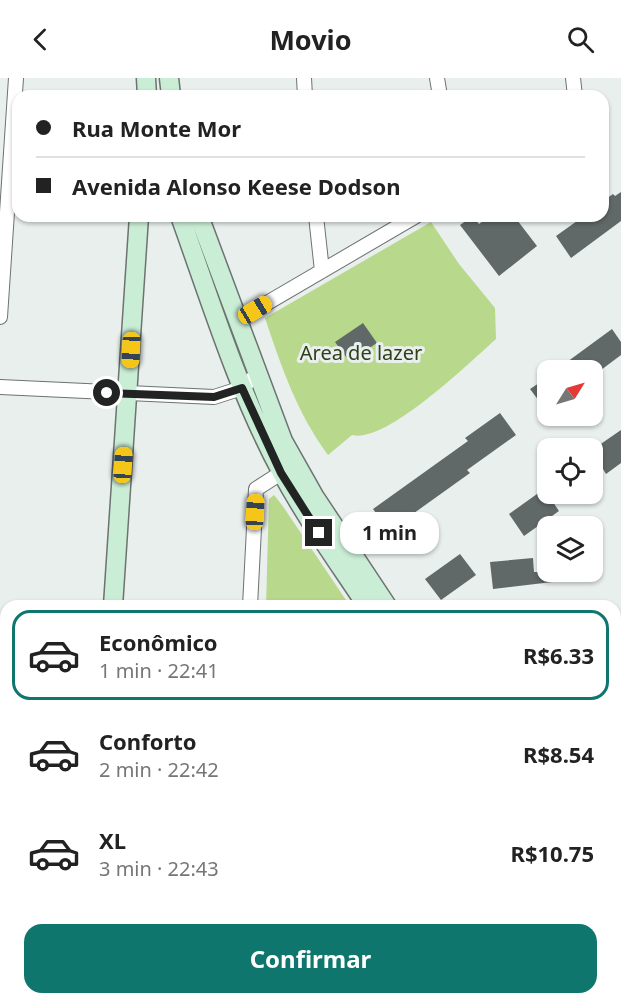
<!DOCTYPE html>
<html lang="pt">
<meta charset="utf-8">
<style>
:root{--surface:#fff;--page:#f6f6f6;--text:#222;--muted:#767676;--line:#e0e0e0;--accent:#0f766e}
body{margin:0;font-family:"Noto Sans",sans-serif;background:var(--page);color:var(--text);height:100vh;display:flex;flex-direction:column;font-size:22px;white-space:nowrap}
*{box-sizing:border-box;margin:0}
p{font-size:20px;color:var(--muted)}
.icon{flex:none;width:33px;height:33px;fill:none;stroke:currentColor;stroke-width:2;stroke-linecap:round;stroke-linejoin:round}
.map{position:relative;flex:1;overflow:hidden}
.panel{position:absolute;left:0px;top:522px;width:621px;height:405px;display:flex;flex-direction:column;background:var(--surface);border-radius:18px 18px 0 0;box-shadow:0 2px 4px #0004}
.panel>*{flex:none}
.banner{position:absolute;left:12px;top:12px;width:597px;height:132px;border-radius:18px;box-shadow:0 2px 4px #0004;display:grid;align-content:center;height:132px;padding:0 24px;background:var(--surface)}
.needle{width:39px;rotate:53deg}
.controls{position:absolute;left:537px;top:282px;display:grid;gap:12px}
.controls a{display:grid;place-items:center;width:66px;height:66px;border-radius:12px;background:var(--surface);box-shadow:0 2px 4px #0004;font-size:30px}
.end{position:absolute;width:27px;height:27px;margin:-14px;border:8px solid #212423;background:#fff;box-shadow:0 0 0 3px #fff}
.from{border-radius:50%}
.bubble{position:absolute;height:42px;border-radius:18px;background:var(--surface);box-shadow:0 2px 4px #0004;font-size:20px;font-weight:700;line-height:42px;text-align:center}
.car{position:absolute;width:18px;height:36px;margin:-18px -9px;border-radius:8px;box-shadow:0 0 4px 2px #0007;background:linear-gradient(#f5c518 24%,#345 0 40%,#f5c518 0 76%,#345 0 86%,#f5c518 0)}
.banner b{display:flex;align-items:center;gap:21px;height:57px;font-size:22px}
.banner b+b{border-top:2px solid var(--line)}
.banner i{width:15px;height:15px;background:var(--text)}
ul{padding:10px 0 0;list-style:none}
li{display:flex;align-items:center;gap:18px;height:90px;margin:0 12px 9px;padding:0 12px;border:3px solid transparent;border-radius:18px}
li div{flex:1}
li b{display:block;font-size:22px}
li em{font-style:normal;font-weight:700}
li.active{border-color:var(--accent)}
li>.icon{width:54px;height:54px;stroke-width:1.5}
.action{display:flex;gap:12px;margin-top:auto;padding:12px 24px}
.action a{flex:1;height:69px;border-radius:18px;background:var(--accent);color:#fff;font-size:24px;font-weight:700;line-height:69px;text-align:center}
header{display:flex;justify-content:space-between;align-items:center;height:78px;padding:0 24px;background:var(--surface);font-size:27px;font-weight:700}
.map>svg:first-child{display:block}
</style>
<header><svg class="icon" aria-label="back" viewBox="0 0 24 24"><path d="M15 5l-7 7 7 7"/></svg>Movio<svg class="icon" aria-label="search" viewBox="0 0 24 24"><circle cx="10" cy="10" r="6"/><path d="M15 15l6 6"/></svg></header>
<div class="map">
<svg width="621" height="927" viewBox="0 0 621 927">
<rect width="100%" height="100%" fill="#e8efed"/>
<path fill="#d6e6e1" d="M422,921H584L587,927H424Z"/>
<path fill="#b8d98b" d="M431,144L459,186L495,230L496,261C469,285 386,366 352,357L328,377C297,335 281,288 265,240Z
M274,417L282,427L350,528H266L269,421Z"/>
<path fill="#616868" d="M621,114V143L571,180L556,158L584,138H603V123L613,116L615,118Z
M473,138L479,146L490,138H514L537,168L499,198L460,147Z
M363,245L377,265L349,283L335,264Z
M612,251L621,264V277L593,298L592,292H556Z
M548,299V335L530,311Z
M500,335L516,357L467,392L470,395L389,453L373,431L468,363L465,360Z
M621,352V385L606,396L592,372Z
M544,411L559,433L524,458L509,436Z
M460,476L476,497L441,522L425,501Z
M533,480L534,494H586V500L493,511L490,484Z"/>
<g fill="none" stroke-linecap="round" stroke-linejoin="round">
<g stroke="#6c7371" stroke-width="16">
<path id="street" d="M304,0L305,18
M437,0L440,18
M573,0L575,18
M316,138L322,193
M0,239L16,0
M238,242L416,138
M0,309L214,319L242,310L257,296
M250,528L256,411L281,395
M615,554H621
M0,711H6
M615,803L621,802
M0,845H6
M403,921L405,927"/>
</g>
<g stroke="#6c7371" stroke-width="21">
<path id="secondary" d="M146,0L147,18
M169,0L171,18
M180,138C211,224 238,313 281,393C306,440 338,484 367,528
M199,138L283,363L314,418L387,528
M113,528L139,138
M615,917L620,927
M598,921L601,927
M87,927V921"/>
</g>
<use href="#street" stroke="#fff" stroke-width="14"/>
<use href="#secondary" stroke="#caedd6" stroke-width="18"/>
</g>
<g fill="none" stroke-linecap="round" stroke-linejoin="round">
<path stroke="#212423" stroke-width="8" d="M107,315L214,319L242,310L281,395L319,455"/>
</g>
<g text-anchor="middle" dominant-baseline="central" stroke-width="6" stroke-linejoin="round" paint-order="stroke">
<g font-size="20" fill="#303f19" stroke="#e8efed">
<text x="361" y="274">Area de lazer</text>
</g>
</g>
</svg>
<div class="controls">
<a><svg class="needle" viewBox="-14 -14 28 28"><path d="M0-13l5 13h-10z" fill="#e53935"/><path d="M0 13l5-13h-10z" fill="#767676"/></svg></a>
<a><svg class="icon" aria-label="locate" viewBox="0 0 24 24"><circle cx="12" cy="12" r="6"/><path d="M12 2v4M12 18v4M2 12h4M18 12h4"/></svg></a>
<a><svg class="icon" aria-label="layers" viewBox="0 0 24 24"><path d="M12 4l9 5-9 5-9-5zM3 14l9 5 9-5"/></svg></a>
</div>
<i class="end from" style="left:107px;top:315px"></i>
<i class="end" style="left:319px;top:455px"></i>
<div class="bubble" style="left:340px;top:434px;width:99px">1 min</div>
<i class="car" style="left:255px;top:232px;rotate:59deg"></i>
<i class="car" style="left:131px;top:272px;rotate:183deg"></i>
<i class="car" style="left:123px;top:387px;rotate:4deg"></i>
<i class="car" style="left:255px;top:434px;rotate:3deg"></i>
<div class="banner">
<b><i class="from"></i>Rua Monte Mor</b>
<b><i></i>Avenida Alonso Keese Dodson</b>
</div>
<section class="panel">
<ul>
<li class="active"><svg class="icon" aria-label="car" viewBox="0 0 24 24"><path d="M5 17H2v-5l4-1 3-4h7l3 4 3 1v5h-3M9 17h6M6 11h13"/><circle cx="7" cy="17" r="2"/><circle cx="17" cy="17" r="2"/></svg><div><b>Econômico</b><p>1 min · 22:41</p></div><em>R$6.33</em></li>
<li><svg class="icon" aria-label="car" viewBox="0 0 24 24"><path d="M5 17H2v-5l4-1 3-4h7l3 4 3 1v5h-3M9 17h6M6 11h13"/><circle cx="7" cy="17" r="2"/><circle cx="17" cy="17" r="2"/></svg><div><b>Conforto</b><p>2 min · 22:42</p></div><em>R$8.54</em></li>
<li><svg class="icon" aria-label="car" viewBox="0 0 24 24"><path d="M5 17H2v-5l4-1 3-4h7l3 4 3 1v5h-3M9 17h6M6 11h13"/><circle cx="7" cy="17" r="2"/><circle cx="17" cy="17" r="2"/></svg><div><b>XL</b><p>3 min · 22:43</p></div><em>R$10.75</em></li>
</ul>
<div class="action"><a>Confirmar</a></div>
</section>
</div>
